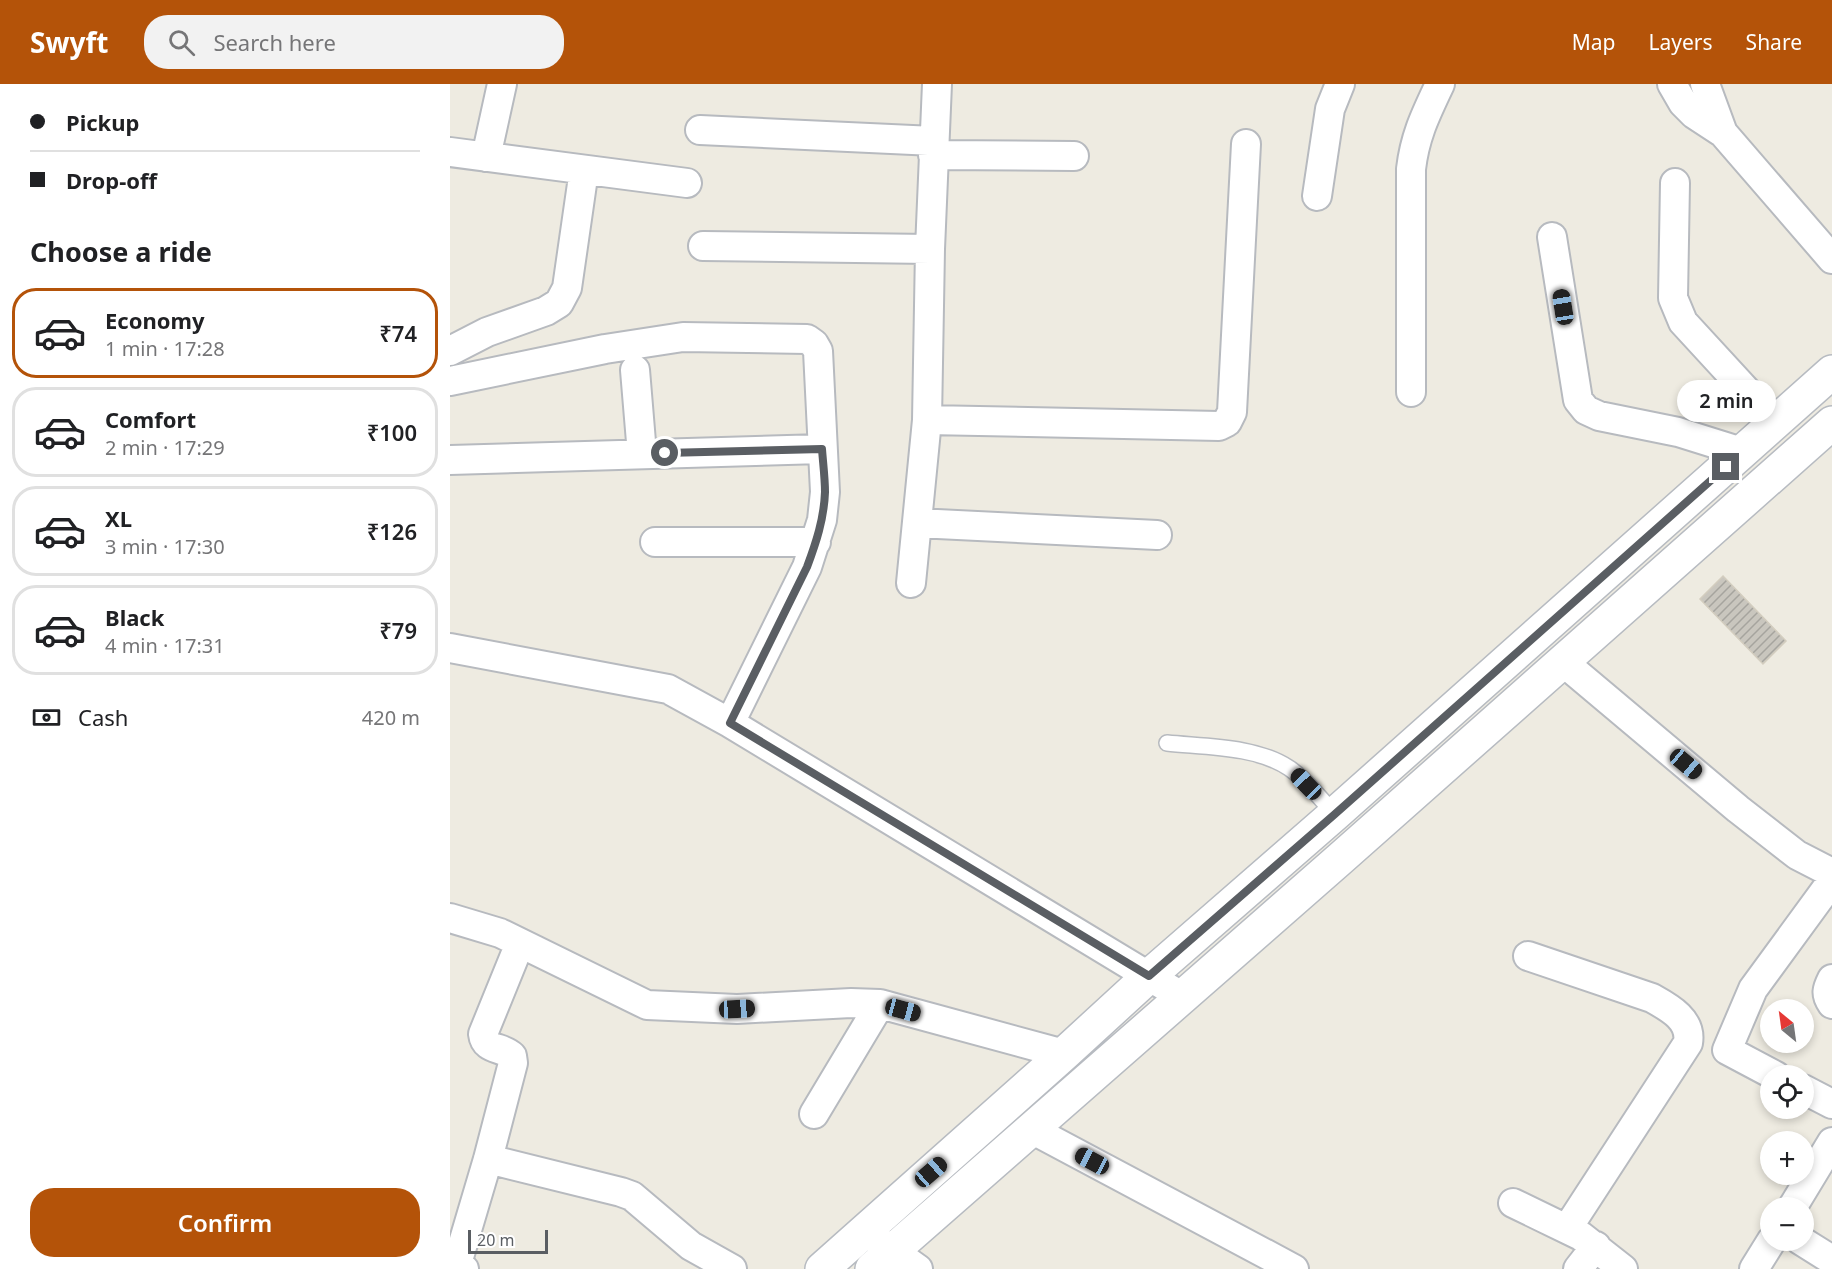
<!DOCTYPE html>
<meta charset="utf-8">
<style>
:root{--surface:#fff;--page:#f2f2f2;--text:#202124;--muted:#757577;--line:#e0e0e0;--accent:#b45309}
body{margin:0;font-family:"Noto Sans",sans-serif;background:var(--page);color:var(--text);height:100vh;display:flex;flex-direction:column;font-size:22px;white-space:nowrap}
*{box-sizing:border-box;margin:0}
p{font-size:20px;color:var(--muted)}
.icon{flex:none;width:33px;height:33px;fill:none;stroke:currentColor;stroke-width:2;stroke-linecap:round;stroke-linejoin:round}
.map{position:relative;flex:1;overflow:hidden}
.side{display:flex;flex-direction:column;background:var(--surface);width:450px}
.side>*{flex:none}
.guide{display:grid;align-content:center;height:132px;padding:0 30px;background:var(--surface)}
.needle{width:39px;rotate:331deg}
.controls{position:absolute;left:1310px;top:915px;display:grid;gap:12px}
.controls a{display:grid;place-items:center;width:54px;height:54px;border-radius:50%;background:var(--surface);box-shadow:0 3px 9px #0003;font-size:30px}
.scale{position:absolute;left:18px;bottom:15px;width:80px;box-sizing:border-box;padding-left:6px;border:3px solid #5a5e63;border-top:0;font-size:16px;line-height:21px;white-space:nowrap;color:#5a5e63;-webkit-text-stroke:4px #fff;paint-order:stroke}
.end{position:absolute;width:27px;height:27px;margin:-14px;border:8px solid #5a5e63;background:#fff;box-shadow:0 0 0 3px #fff}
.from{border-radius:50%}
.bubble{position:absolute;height:42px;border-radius:21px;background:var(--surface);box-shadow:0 3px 9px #0003;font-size:20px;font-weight:600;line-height:42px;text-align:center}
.car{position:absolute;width:18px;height:36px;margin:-18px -9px;border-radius:8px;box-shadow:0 0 4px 2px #0007;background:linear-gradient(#222 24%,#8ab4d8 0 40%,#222 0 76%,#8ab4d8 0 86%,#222 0)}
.guide b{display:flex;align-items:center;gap:21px;height:57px;font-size:22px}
.guide b+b{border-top:2px solid var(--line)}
.guide i{width:15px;height:15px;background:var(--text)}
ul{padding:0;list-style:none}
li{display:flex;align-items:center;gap:18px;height:90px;margin:0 12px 9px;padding:0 18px;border:3px solid var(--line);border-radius:24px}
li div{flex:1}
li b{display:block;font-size:22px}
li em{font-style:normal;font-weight:600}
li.active{border-color:var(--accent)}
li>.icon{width:54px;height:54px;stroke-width:1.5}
h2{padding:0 30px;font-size:27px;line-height:72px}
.pay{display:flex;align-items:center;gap:15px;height:66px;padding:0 30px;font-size:22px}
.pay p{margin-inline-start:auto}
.button{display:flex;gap:12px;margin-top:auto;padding:12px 30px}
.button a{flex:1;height:69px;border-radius:24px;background:var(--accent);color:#fff;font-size:24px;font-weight:600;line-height:69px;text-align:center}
header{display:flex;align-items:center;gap:36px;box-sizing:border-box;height:84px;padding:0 30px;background:var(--accent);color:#fff}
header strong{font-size:28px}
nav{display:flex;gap:33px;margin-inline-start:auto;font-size:21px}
.search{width:420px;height:54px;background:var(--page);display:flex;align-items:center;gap:15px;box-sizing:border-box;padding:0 21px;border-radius:24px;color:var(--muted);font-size:22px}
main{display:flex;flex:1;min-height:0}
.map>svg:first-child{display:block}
</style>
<header>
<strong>Swyft</strong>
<div class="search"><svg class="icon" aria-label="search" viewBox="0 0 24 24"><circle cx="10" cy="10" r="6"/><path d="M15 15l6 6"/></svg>Search here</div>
<nav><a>Map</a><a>Layers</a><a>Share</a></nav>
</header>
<main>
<section class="side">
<div class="guide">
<b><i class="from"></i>Pickup</b>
<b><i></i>Drop-off</b>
</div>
<h2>Choose a ride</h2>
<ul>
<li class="active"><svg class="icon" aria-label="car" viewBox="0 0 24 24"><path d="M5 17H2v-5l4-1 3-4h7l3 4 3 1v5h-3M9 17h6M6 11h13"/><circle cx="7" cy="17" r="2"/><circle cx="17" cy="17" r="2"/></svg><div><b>Economy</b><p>1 min · 17:28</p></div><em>₹74</em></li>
<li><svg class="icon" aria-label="car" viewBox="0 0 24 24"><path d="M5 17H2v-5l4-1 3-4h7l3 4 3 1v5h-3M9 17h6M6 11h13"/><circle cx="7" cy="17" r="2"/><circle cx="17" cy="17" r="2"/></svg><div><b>Comfort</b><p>2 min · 17:29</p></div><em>₹100</em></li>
<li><svg class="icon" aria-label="car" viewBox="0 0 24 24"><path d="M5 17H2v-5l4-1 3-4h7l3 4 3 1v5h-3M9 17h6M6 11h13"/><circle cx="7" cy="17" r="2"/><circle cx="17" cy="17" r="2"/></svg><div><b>XL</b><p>3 min · 17:30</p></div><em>₹126</em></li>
<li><svg class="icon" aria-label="car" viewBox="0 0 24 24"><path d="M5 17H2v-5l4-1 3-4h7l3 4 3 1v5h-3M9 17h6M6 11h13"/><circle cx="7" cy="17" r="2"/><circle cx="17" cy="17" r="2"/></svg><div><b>Black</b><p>4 min · 17:31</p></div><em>₹79</em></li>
</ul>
<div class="pay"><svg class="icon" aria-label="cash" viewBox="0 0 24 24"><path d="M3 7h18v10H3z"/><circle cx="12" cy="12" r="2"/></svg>Cash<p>420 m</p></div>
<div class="button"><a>Confirm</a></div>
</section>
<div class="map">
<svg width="1382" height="1185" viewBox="0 0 1382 1185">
<defs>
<pattern id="building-hatch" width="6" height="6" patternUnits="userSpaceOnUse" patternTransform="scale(1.5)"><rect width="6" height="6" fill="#c9c6be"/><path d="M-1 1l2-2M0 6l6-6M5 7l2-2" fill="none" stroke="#a6a49e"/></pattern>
</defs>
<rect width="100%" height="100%" fill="#eeebe1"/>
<path fill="url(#building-hatch)" stroke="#d3cdbf" stroke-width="1.5" d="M1273,492L1336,557L1313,580L1250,515Z"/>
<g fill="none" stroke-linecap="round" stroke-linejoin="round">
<g stroke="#b7babf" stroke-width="18">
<path id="lane" d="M717,659C756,663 806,662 839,684C856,695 870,715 885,730"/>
</g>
<g stroke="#b7babf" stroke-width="32">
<path id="street" d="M1222,0L1233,19L1244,30L1273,49L1382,175
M1255,0L1273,49
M250,46L484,57
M0,68L237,99
M483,71L624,72
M36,73L52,0
M1225,99L1223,214L1233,238L1325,338
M867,112L880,25L890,0
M1102,153L1128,316L1136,326L1149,332L1228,348L1292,368
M253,162L480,165
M0,267L37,248L96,227L109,219L117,204L134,86
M185,286L192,370
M0,297L155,265L233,253L357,255L364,260L368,267L375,408L372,436L357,483L280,639
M961,308V85C965,51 976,30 990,0
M477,336L769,342L777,338L782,328L796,60
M0,376L372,365
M467,439L707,451
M205,458H366
M461,499L477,336L480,165L487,0
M0,564L218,605L280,639L733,913
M1112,577L1288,725L1347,771L1382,789
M0,834L50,849L197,921L287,925L401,919L430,920L614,970
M1078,872L1202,914C1220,924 1242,936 1238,959L1117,1145
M1382,895C1377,905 1375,910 1382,920
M1326,992L1277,966L1303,905L1382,797
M1353,1005L1382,1020
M364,1030L430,920
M581,1045L844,1185
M38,1075L171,1108L182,1112L241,1162L282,1185
M1063,1119L1131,1152L1173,1185
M1342,1124L1382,1058
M426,1155L468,1185
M1350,1156L1382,1176
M14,1185L10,1182L9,1173L38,1075L63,979L62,972C52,962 35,967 33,950L70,859
M1128,1185L1146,1162
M1304,1185L1322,1156"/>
</g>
<g stroke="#b7bbc1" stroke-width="36">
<path id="secondary" d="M372,1185L614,970L699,892L885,730L1382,288
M422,1185L891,774L1382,339"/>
</g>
<use href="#lane" stroke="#fff" stroke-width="15"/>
<use href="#street" stroke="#fff" stroke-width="28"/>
<use href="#secondary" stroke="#fff" stroke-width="33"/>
</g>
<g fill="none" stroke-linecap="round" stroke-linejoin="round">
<path stroke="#5a5e63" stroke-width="8" d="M215,369L372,365C373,379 375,394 375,408C374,435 366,459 357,483L280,639L699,892L885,730L1276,383"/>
</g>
</svg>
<div class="controls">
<a><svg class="needle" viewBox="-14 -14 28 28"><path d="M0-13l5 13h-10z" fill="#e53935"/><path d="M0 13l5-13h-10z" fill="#757577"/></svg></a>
<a><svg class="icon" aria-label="locate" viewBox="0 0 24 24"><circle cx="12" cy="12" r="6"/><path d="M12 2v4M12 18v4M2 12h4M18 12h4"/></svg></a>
<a>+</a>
<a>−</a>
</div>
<div class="scale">20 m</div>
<i class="end from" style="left:215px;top:369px"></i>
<i class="end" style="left:1276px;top:383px"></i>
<div class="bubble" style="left:1227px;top:296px;width:99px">2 min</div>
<i class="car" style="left:1113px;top:223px;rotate:351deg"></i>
<i class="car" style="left:1236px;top:680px;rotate:130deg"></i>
<i class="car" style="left:856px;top:700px;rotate:316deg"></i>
<i class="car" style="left:287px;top:925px;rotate:87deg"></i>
<i class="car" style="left:453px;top:926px;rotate:105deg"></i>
<i class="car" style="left:642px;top:1077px;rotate:298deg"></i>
<i class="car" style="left:481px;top:1088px;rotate:49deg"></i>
</div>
</main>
